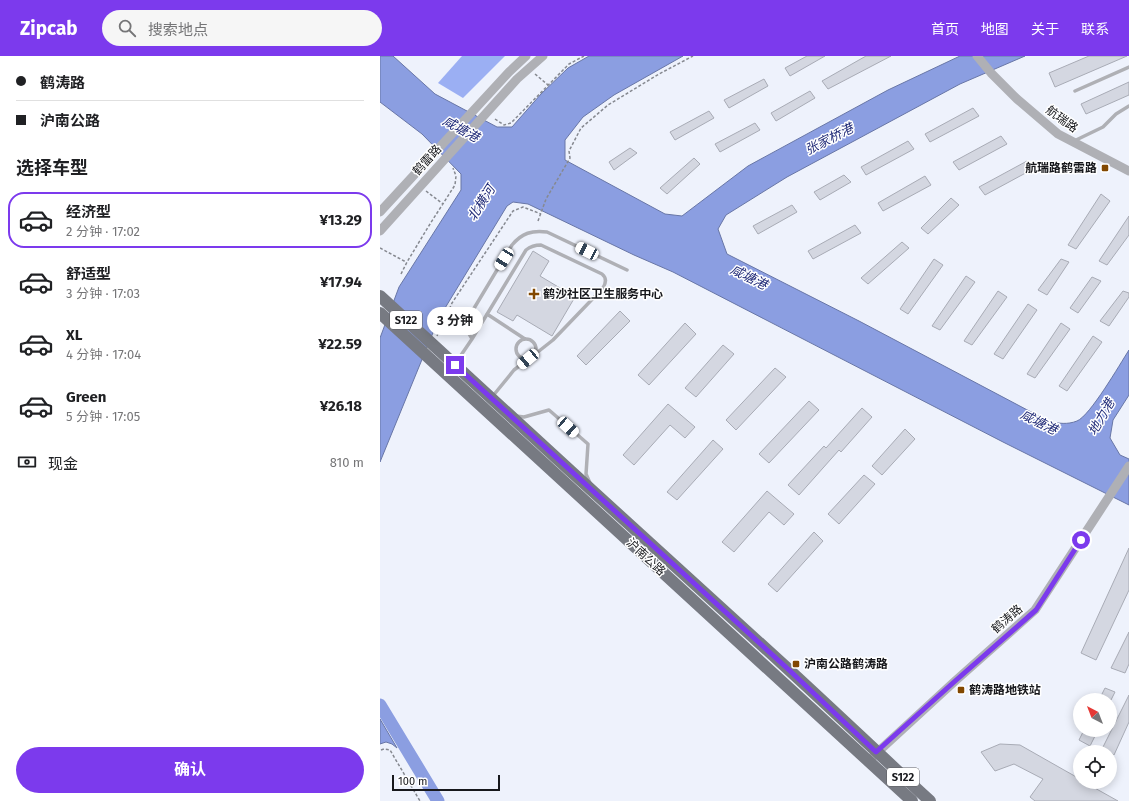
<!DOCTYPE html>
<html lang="zh">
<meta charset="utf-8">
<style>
:root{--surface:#fff;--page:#f6f6f6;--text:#202124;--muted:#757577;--line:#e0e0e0;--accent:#7c3aed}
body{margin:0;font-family:"Fira Sans","Noto Sans SC",sans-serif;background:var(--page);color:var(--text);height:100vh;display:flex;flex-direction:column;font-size:15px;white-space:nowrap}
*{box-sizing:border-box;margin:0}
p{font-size:13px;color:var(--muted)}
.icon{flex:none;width:22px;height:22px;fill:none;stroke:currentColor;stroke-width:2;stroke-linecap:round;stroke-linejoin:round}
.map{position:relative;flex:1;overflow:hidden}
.side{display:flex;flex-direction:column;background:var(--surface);width:380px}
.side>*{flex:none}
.hud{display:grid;align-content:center;height:88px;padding:0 16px;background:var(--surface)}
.needle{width:26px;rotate:318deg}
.tools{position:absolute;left:693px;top:637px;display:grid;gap:8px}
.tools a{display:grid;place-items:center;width:44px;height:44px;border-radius:50%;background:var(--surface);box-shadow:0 2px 10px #0003;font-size:20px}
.scale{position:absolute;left:12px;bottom:10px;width:108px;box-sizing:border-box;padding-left:4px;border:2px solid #17181c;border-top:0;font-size:11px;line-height:14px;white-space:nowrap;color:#17181c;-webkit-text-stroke:3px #fff;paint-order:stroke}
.end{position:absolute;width:18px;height:18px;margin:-9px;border:5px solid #7c3aed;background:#fff;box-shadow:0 0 0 2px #fff}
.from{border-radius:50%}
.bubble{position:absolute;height:28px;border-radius:14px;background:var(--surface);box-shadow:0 2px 10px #0003;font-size:13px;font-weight:700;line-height:28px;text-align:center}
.car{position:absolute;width:12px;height:24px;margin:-12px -6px;border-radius:5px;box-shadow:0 0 3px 1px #0007;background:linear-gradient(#fff 24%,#345 0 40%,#fff 0 76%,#345 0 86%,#fff 0)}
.hud b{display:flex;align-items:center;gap:14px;height:38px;font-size:15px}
.hud b+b{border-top:1px solid var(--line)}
.hud i{width:10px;height:10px;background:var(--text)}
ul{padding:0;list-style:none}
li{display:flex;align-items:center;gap:12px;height:56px;margin:0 8px 6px;padding:0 8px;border:2px solid transparent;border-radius:16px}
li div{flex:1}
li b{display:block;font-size:15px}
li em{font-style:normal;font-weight:700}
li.on{border-color:var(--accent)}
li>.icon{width:36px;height:36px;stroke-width:1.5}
h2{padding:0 16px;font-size:18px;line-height:48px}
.pay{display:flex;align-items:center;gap:10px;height:44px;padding:0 16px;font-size:15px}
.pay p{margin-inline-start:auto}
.cta{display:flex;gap:8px;margin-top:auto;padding:8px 16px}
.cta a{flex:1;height:46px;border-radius:24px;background:var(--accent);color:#fff;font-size:16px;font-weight:700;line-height:46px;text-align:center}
header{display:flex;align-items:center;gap:24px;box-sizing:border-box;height:56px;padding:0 20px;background:var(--accent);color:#fff}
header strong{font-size:19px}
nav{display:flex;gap:22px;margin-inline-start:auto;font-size:14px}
.search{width:280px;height:36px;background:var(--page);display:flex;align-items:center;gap:10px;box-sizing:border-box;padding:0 14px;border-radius:22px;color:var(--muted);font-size:15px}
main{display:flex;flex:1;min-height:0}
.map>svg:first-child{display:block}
</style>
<header>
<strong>Zipcab</strong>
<div class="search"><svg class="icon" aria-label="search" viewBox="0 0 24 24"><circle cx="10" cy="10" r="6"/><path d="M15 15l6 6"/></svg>搜索地点</div>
<nav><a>首页</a><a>地图</a><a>关于</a><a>联系</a></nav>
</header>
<main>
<section class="side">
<div class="hud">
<b><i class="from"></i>鹤涛路</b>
<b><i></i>沪南公路</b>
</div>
<h2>选择车型</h2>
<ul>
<li class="on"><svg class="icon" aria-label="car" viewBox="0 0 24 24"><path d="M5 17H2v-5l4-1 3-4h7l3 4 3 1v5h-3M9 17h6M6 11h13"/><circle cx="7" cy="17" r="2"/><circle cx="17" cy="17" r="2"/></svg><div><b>经济型</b><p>2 分钟 · 17:02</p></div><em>¥13.29</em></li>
<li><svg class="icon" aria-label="car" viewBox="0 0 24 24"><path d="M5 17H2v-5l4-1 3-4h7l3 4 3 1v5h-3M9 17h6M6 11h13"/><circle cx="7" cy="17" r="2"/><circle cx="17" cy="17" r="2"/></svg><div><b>舒适型</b><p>3 分钟 · 17:03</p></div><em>¥17.94</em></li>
<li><svg class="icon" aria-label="car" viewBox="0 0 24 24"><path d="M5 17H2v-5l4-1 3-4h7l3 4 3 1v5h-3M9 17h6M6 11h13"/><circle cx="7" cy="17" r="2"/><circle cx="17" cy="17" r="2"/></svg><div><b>XL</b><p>4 分钟 · 17:04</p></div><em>¥22.59</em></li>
<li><svg class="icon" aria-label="car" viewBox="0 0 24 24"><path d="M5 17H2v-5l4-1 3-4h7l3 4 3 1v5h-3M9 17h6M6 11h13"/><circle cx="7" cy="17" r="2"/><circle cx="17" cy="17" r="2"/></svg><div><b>Green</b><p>5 分钟 · 17:05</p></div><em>¥26.18</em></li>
</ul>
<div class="pay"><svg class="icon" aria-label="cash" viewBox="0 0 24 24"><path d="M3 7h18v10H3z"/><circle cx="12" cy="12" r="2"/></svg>现金<p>810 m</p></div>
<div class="cta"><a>确认</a></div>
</section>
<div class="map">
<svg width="749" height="745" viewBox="0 0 749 745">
<rect width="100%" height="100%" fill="#eef2fc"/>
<path fill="#9baff3" d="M82,0H125L83,42L58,27Z"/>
<path fill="#8b9ee1" stroke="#6876a6" d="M0,0H13L55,38L117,71H132L161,38L188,12L209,0H303L234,39L203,61L185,84V104L285,158L302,160L368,110L508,34L580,0H645L580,28L407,121L346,159L338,173L347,198L479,265L670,366C679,367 687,369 697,365C710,360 740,308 749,294V339L733,364L730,382L740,399L749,403V449L623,386L293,216L254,199L148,148L133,146L127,150L59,262L0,406V282L19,231L81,134V118L42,78L0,46Z
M0,663L17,692L12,688L6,686L0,688Z"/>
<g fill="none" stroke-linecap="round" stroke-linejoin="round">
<path stroke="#8b9ee1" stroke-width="13" d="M0,649L58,745"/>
</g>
<path fill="#d4d7e1" stroke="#a8abb5" d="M427,0H445L410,20L405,12Z
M486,0H511L448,33L442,25Z
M709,0H747L675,31L669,17Z
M384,23L388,30L349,52L344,44Z
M749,26V39L706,58L701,48Z
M430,35L435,42L396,65L391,57Z
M593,52L599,60L550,86L545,78Z
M329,55L334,62L295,84L290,76Z
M375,67L380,74L340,96L335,88Z
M621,80L627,88L579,114L573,106Z
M528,85L534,93L486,119L481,111Z
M250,92L257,97L234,114L229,106Z
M314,102L320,108L287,138L280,132Z
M647,105L653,113L605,139L599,131Z
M464,119L471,126L440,144L434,136Z
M545,120L551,129L503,155L498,147Z
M721,138L730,145L696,193L688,189Z
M571,142L579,149L548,178L541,172Z
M412,149L417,156L378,178L373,170Z
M749,160V179L727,209L719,205Z
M475,169L481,177L433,203L428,195Z
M522,186L529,192L488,228L481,222Z
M153,195L169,205L160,220L195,241L172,280L137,259L133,265L117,256Z
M554,203L563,209L528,258L520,253Z
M681,203L689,206L667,239L658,234Z
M586,220L595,226L560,274L552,270Z
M712,221L721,225L698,257L690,252Z
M618,235L627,241L592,289L584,285Z
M743,235L749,237V241L729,270L720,265Z
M648,248L657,254L623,303L614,298Z
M240,255L250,265L206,309L197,300Z
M305,267L316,278L269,329L258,319Z
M681,267L690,273L655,322L647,318Z
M713,280L722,286L687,335L679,330Z
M343,289L354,298L316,341L305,332Z
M395,312L406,321L356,374L346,364Z
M429,345L439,354L389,407L379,398Z
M288,348L315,371L305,382L290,369L254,409L243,399Z
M482,352L492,361L461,396L459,394L419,439L408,429L444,390L446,392Z
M525,373L535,383L502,419L492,410Z
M333,384L343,393L297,444L287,436Z
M484,419L495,428L459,468L448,458Z
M387,435L414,458L404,469L389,456L354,496L342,486Z
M434,476L443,485L397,536L388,528Z
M749,492V534L716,604L701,597Z
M749,576V608L745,617L731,612Z
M725,632L735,636L731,644H719Z
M749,639V666L734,699L730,697V696L722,693Z
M704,674H718L710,690L699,684Z
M620,688L640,689L684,714L700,723V726H704L738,745H655L650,741L663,723L634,708L615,715L601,696Z"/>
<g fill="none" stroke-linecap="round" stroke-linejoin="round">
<path stroke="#868990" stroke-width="1.5" stroke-dasharray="3 2" stroke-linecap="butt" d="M155,18L168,29
M115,63L124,69L131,67L189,8L204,0
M46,135L63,148
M158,165L166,143L190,102L189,95L201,72L228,49L279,18L313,0
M0,192L26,206
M21,218L27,206L50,168L75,129L76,120L73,112
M57,280L72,247L133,155L143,151L161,158
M1,694L4,693L10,694L40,745"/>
<path stroke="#afb0b5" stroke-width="3.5" d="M695,35L749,11
M694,85L723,71L736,58L749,50
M107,258L145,283
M92,283L146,194C151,190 155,189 161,189L222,218C227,222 226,227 223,232L173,284L154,299
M136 293a10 10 0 1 1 20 0a10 10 0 1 1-20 0Z
M75,308L92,283L84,269L132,189C142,177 152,174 167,176L247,214
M112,341L134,314L147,304
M136,360L144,361L169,354L208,388L206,418L210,427"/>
<path stroke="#afb0b5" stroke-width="9" d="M597,0L611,17L637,43L678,78L749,115
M0,156L129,16L146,0
M0,175L137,23L163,0
M488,705L574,626L655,554L749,410"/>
<path stroke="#777a82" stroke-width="12" d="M0,240C135,365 271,488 407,612C455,656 502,701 550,745
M0,257L532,745"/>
</g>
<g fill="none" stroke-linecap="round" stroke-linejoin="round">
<path stroke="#7c3aed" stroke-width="5" d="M75,309L409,614L496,696L574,626L656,554L701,484"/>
</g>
<g fill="#824800" stroke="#fff" stroke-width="1.5">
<rect x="721" y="108" width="8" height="8" rx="2"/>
<path d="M152 232h4v4h4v4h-4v4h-4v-4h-4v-4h4z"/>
<rect x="412" y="604" width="8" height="8" rx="2"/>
<rect x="577" y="630" width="8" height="8" rx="2"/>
</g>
<g text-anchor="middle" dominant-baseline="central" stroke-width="3" stroke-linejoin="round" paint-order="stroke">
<g fill="#fff" stroke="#5d5d60" stroke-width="1">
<rect x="10" y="255" width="32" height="18" rx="3"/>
<rect x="507" y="712" width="32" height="18" rx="3"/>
</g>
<g font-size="11" font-weight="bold" fill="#17181c">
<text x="26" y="264">S122</text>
<text x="523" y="721">S122</text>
</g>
<g font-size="12" fill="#17181c" stroke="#fff">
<text transform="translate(682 63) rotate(36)">航瑞路</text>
<text transform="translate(47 104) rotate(-48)">鹤雷路</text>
<text transform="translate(266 501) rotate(43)">沪南公路</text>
<text transform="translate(627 563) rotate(-41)">鹤涛路</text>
</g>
<g font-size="12" font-weight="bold" fill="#17181c" stroke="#fff" text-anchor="start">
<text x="717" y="112" text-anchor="end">航瑞路鹤雷路</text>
<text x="163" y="238">鹤沙社区卫生服务中心</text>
<text x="424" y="608">沪南公路鹤涛路</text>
<text x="589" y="634">鹤涛路地铁站</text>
</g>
<g font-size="13" font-style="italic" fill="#222c79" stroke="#fff">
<text transform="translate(81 73) rotate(29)">咸塘港</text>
<text transform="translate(449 83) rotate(-27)">张家桥港</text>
<text transform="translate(101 147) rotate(-57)">北横河</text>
<text transform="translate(369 221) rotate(26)">咸塘港</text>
<text transform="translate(721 361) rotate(-60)">地力港</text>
<text transform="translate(659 366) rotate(26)">咸塘港</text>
</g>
</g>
</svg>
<div class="tools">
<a><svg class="needle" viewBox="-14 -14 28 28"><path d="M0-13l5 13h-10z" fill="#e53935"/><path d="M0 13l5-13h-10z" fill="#757577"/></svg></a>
<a><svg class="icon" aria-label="locate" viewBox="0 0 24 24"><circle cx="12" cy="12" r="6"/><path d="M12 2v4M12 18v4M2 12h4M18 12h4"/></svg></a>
</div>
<div class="scale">100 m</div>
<i class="end from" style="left:701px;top:484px"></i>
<i class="end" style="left:75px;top:309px"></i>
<div class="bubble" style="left:47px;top:251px;width:56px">3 分钟</div>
<i class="car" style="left:207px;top:195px;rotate:296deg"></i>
<i class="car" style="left:124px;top:203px;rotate:212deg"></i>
<i class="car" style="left:148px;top:303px;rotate:230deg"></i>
<i class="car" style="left:188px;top:371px;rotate:132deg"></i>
</div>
</main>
